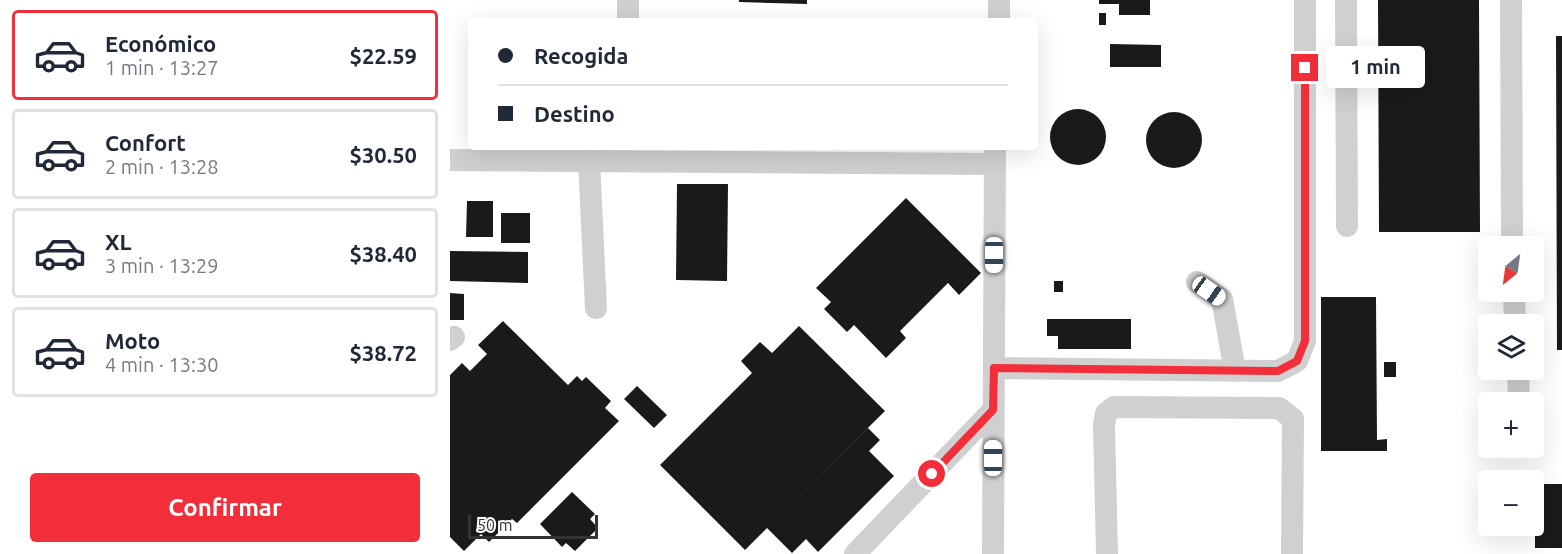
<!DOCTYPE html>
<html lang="es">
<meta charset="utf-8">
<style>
:root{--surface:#fff;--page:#f2f2f3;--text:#1f2937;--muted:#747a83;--line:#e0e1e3;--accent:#f12e3a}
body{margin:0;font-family:Ubuntu,sans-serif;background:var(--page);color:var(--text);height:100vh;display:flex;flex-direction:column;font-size:22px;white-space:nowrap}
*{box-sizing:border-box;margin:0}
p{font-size:20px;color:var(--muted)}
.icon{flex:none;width:33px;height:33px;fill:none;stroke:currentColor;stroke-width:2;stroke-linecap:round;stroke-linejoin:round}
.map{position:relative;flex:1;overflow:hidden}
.sheet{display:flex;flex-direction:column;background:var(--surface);width:450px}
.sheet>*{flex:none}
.banner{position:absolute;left:18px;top:18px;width:570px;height:132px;border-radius:6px;box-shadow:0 6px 24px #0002;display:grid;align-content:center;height:132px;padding:0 30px;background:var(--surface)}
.needle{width:39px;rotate:209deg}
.controls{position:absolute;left:1028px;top:236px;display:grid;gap:12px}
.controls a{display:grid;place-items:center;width:66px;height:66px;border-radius:6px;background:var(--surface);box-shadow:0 6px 24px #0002;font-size:30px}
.scale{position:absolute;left:18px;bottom:15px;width:130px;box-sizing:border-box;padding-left:6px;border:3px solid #333;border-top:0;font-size:16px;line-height:21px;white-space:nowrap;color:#333;-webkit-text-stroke:4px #fff;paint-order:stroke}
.end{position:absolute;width:27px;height:27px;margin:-14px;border:8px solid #f12e3a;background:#fff;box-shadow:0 0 0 3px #fff}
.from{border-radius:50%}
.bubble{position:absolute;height:42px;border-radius:6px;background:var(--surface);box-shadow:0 6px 24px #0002;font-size:20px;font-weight:700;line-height:42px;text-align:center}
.car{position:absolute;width:18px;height:36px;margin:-18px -9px;border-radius:8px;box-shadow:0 0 4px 2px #0007;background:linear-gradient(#fff 24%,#345 0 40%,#fff 0 76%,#345 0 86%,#fff 0)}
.banner b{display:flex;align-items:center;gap:21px;height:57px;font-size:22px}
.banner b+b{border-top:2px solid var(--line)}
.banner i{width:15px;height:15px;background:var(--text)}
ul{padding:10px 0 0;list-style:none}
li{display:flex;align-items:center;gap:18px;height:90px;margin:0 12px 9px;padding:0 18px;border:3px solid var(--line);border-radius:6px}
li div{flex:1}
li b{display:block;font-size:22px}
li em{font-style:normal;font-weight:700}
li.selected{border-color:var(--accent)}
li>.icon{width:54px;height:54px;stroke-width:1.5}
.cta{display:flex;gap:12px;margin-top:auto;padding:12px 30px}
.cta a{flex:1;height:69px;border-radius:6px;background:var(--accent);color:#fff;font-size:24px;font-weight:700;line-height:69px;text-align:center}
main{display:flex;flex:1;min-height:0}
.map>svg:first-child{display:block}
</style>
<main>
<section class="sheet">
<ul>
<li class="selected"><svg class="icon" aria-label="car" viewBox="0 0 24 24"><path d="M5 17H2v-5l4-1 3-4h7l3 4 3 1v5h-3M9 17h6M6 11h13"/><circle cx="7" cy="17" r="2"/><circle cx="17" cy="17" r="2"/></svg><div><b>Económico</b><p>1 min · 13:27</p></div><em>$22.59</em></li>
<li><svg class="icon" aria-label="car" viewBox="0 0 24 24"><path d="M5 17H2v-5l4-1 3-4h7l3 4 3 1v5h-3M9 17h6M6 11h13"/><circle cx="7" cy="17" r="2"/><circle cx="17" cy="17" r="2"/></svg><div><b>Confort</b><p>2 min · 13:28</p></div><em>$30.50</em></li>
<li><svg class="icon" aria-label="car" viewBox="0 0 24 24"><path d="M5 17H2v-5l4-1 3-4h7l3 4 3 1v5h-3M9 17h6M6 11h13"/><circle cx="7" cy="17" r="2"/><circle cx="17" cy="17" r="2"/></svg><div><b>XL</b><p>3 min · 13:29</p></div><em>$38.40</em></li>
<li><svg class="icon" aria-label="car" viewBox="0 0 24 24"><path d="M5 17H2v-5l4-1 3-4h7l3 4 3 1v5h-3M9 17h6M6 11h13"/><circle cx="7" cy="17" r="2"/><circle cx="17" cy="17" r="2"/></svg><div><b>Moto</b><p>4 min · 13:30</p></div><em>$38.72</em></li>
</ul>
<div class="cta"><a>Confirmar</a></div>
</section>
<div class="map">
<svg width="1112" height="554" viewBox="0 0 1112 554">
<rect width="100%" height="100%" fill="#fff"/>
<path fill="#1a1a1a" d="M289,0H357V4L289,2Z
M649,0H700V15H669V4H649Z
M928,0H1029L1030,232H929Z
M649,13H656V25H649Z
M1106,36H1112V350H1107Z
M660,44L711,45V67H660Z
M600 137a28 28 0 1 1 56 0a28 28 0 1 1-56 0Z
M696 140a28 28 0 1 1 56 0a28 28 0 1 1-56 0Z
M227,184H278L277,281L226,280Z
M456,198L531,273L509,295L498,283L450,331L456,338L436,358L404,325L397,332L374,309L381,302L366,288Z
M17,201H43V237H16Z
M51,213H80V243H51Z
M0,251L78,252V283L0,281Z
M604,281H613V292H604Z
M0,293L14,294V320H0Z
M871,297H926L927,440L937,439V451H871Z
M597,319H681V349H608V336H597Z
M53,321L118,385L127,376L132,381L136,377L161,401L155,408L169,421L67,523L62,519L39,542L31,534L14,551L0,537V375L12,363L20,371L37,354L28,345Z
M349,326L435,411L332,513L418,428L430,440L419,451L444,476L368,552L356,539L342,553L317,528L295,550L210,465L302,373L291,361L310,342L322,353Z
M934,362H946V377H934Z
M187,386L217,415L204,428L174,399Z
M1085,484H1112V548H1085V527L1079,529L1074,525H1083Z
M122,492L145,514L140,519L148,528L125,551L116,543L112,547L90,524Z"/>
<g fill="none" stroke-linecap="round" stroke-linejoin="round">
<path stroke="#d0d0d0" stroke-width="22" d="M896,0L897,226
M1061,0L1062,246
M178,21V0
M549,21V0
M0,160L544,164
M139,161L146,308
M747,282L772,299L785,371
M1064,291L1065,324
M0,340L4,337
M544,368L828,371L847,361L855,341V0
M1068,369L1069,402
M405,554L543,410
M543,554L545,147
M657,554L654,425L656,413L664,407L829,408L843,419L842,554"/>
</g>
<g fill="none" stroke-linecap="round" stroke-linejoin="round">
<path stroke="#f12e3a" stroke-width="8" d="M482,474L543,410L544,368L828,371L847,361L855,341V68"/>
</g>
</svg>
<div class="controls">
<a><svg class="needle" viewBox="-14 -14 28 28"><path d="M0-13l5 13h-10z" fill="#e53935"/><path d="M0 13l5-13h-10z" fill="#747a83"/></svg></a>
<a><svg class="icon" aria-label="layers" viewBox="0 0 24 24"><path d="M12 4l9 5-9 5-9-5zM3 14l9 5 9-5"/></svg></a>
<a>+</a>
<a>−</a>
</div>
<div class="scale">50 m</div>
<i class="end from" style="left:482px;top:474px"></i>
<i class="end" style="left:855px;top:68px"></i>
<div class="bubble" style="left:876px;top:46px;width:99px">1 min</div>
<i class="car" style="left:544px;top:255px;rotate:180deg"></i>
<i class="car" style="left:759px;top:291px;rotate:125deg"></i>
<i class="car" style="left:543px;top:458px;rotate:0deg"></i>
<div class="banner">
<b><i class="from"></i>Recogida</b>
<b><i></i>Destino</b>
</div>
</div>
</main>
